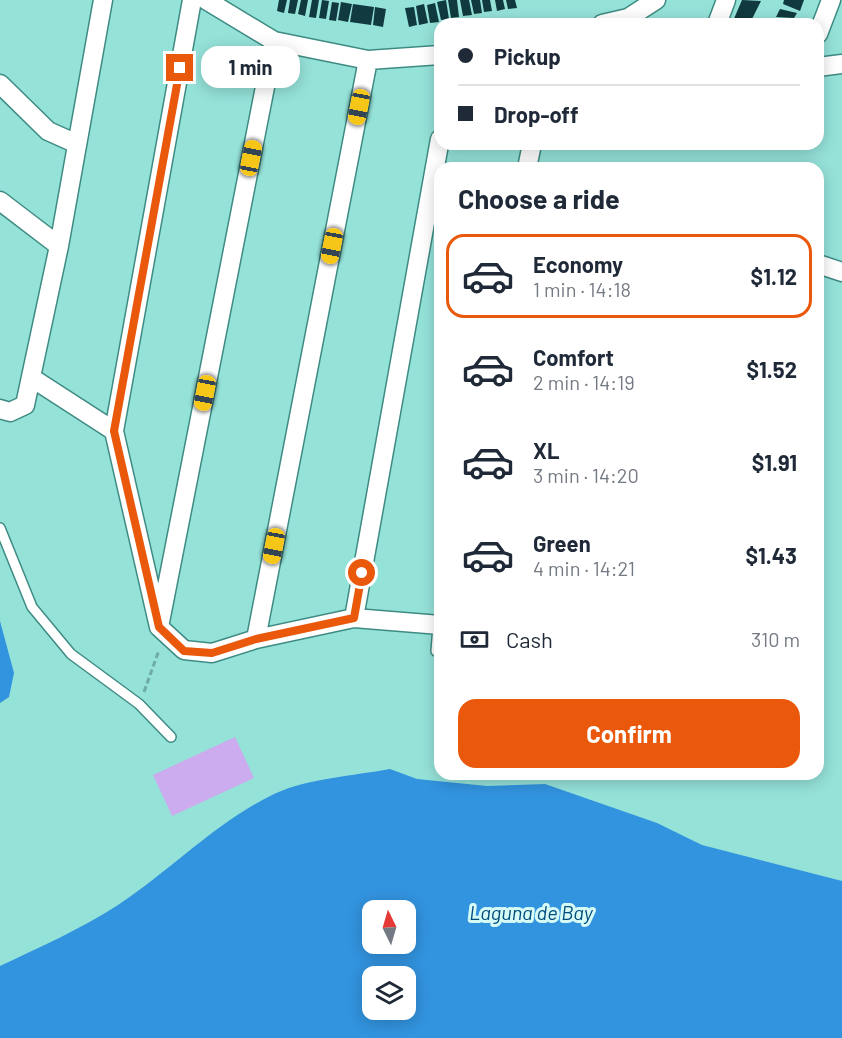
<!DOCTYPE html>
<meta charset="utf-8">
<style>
:root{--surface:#fff;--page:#f2f2f3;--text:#1f2937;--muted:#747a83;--line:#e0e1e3;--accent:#ea580c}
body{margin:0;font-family:Barlow,sans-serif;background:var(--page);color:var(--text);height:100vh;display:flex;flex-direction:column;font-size:22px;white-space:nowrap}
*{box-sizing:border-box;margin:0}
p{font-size:20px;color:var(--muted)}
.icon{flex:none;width:33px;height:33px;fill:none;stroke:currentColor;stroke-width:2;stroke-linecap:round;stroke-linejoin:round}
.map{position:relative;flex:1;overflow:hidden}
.details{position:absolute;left:434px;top:162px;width:390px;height:618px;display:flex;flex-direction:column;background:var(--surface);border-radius:18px;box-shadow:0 3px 15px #0003}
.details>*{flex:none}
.top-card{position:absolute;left:434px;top:18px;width:390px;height:132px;border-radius:18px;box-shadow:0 3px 15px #0003;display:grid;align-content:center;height:132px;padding:0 24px;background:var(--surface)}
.needle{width:39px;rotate:355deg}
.tools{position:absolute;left:362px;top:900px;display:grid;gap:12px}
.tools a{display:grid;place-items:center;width:54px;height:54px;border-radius:12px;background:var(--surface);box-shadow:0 3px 15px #0003;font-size:30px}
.end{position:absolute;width:27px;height:27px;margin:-14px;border:8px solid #ea580c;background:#fff;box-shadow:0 0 0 3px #fff}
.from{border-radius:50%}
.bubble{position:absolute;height:42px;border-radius:18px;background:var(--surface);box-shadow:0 3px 15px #0003;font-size:20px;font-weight:700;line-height:42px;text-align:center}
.car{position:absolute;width:18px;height:36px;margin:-18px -9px;border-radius:8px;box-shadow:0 0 4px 2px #0007;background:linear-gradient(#f5c518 24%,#345 0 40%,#f5c518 0 76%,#345 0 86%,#f5c518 0)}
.top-card b{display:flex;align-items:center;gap:21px;height:57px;font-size:22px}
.top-card b+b{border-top:2px solid var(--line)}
.top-card i{width:15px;height:15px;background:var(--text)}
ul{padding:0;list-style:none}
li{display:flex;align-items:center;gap:18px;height:84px;margin:0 12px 9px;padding:0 12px;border:3px solid transparent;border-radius:18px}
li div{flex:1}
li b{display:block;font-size:22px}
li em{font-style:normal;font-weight:700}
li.current{border-color:var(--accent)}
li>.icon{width:54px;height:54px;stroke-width:1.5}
h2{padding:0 24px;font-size:27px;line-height:72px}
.pay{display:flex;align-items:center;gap:15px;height:66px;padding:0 24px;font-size:22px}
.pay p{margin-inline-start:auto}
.action{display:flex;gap:12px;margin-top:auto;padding:12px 24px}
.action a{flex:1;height:69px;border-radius:18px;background:var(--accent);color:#fff;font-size:24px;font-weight:700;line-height:69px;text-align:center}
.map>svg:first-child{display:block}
</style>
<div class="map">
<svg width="842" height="1038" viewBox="0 0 842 1038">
<rect width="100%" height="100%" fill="#95e2d9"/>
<path fill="#ccabee" d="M235,737L254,778L172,816L153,775Z"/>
<path fill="#3293de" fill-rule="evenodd" d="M0,621L14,673L9,697L0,703Z
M390,769L417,779L487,786L545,784L657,823L702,845L842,881V1038H0V966C40,947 81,929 118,905C171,870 216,822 274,794C309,778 353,776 390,769ZM372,910H405V944H372ZM372,976H405V1010H372Z"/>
<path fill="#103a3f" d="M279,0H287L284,13L277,11Z
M290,0H298L295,14L288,13Z
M301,0H308L305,16L298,14Z
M312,0H319L316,18L309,17Z
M322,0L329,1L326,19L319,18Z
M446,0L449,19L441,20L437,2Z
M448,0H457L459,17L451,18Z
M460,0H469L472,15L463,16Z
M471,0H480L482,13L474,14Z
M482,0H490L492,11L484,12Z
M495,0H503L505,9L497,11Z
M506,0H515L517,8L508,9Z
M742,0L761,1L751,21H733Z
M784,0H804L800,11L783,4Z
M332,2L339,3L336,21L329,20Z
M341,2L352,4L348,22L338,20Z
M435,3L439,22L430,23L427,5Z
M353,4L374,7L371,25L350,22Z
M424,4L428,23L419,25L416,6Z
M375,7L386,9L383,27L373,25Z
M414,7L417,25L409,27L405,8Z
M780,9L797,13L794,18L776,17Z"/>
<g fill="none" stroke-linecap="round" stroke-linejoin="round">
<g stroke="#3e8b83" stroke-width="12">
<path id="lane" d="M0,528L32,607L71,654L139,704L171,737
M436,651L438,626"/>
</g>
<g stroke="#3e8b83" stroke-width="21">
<path id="street" d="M206,0L274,41L368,60L440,55
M602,24L628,18L656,0
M717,24L726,0
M818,34L831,0
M818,67L842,64
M0,84L48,131L77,144
M527,168L532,144
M0,201L59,246
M818,264L842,272
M32,378L114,431L192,0
M0,409L10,412L25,405L59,246L103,0
M114,431L159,627L184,650L212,653L256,639L354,618L440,625
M354,618L440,139
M159,627L274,41
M256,639L368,60"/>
</g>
<path stroke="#6daca5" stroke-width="3" stroke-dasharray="6 3" stroke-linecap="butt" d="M144,692L159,650"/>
<use href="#lane" stroke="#fff" stroke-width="9"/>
<use href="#street" stroke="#fff" stroke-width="18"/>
</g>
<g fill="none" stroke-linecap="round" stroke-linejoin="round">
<path stroke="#ea580c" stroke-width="8" d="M180,68L114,431L159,627L184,651L212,653L256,639L354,618L362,573"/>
</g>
<g text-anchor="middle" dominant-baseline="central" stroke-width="6" stroke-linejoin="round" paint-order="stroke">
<g font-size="20" font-style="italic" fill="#014c7d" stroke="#d6fbf6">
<text x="531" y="912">Laguna de Bay</text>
</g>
</g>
</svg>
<div class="tools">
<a><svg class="needle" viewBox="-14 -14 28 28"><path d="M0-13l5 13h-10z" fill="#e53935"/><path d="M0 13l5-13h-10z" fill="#747a83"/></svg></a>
<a><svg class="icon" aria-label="layers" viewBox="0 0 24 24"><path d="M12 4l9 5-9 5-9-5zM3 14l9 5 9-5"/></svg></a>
</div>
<i class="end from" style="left:362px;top:573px"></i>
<i class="end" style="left:180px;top:68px"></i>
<div class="bubble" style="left:201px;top:46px;width:99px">1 min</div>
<i class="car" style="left:359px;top:107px;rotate:191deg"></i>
<i class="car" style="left:251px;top:158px;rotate:11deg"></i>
<i class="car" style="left:332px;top:246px;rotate:191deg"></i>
<i class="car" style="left:205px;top:393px;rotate:191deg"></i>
<i class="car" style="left:274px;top:546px;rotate:191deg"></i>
<div class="top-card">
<b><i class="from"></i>Pickup</b>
<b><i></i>Drop-off</b>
</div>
<section class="details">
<h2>Choose a ride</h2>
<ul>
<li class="current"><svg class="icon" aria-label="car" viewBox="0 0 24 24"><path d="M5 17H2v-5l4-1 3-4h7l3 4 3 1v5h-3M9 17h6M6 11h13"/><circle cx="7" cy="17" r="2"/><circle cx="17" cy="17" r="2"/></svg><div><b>Economy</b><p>1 min · 14:18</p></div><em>$1.12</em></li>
<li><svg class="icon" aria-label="car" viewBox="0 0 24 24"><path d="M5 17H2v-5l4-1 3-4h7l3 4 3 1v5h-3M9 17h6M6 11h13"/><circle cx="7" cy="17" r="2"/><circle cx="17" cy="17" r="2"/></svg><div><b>Comfort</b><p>2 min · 14:19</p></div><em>$1.52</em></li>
<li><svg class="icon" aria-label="car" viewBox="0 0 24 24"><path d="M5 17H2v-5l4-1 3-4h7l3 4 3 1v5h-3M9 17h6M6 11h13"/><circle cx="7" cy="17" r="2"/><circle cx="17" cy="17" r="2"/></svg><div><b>XL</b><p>3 min · 14:20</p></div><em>$1.91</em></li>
<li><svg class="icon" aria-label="car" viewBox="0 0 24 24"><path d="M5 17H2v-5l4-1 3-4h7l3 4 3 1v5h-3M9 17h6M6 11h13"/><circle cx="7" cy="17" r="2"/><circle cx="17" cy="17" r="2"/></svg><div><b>Green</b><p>4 min · 14:21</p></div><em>$1.43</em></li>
</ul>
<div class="pay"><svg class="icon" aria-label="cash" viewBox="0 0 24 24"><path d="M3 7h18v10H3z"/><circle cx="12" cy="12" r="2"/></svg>Cash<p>310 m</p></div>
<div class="action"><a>Confirm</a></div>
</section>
</div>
